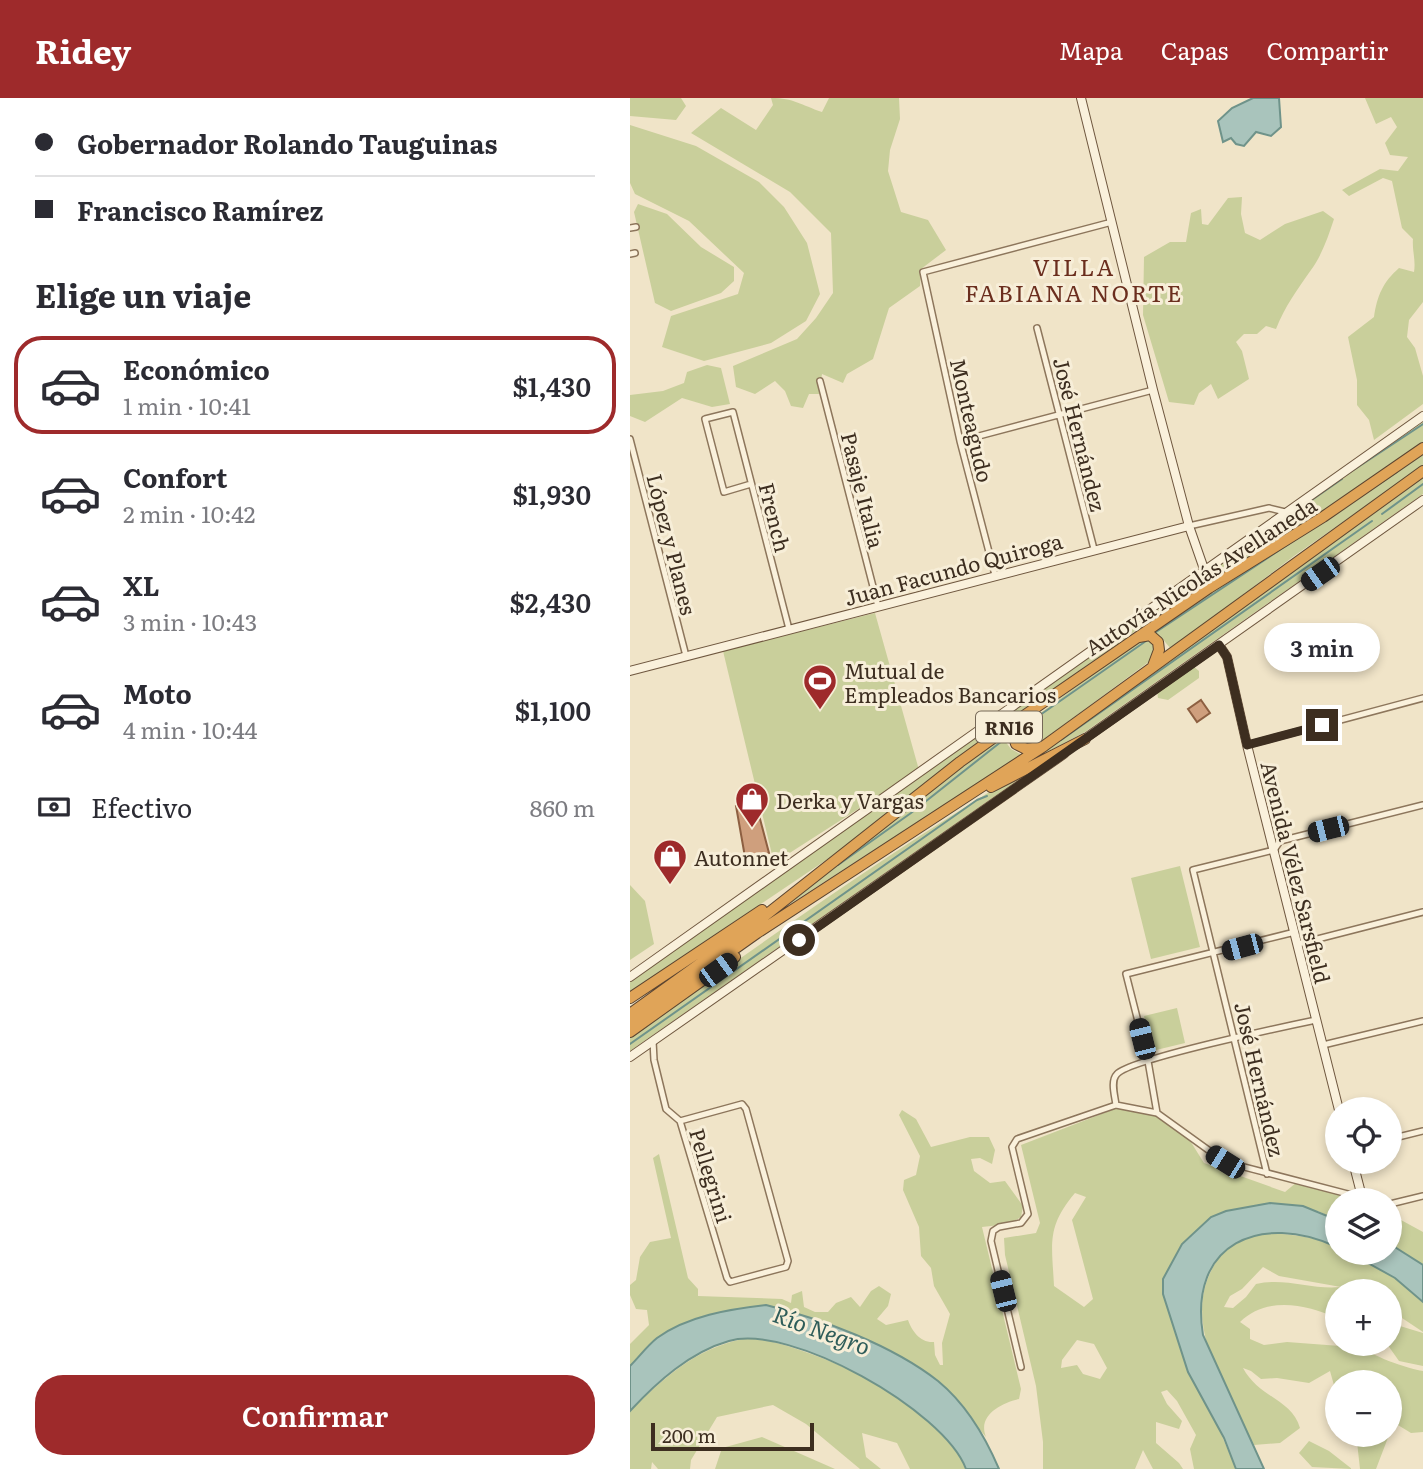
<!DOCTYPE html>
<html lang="es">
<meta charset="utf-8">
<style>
:root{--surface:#fff;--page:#f7f7f7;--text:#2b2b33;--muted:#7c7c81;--line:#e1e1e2;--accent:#9e2a2b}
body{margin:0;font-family:Literata,serif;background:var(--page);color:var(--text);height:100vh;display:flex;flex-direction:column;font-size:26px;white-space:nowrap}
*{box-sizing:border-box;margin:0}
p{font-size:23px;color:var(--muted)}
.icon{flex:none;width:38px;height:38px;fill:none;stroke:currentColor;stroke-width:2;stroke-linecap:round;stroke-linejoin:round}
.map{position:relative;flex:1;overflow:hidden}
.drawer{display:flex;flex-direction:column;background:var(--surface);width:630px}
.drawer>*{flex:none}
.banner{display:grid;align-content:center;height:154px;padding:0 35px;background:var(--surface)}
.controls{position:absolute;left:695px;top:999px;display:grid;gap:14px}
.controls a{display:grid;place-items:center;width:77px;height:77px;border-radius:50%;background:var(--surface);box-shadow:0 4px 10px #0003;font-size:35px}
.scale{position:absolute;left:21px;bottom:18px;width:163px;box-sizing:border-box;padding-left:7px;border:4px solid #3d2e20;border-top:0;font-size:19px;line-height:24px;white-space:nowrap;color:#3d2e20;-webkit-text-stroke:5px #f7eed8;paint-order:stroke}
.end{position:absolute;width:32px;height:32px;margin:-16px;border:9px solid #3d2e20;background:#fff;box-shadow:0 0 0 4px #fff}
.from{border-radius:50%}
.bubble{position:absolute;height:49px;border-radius:24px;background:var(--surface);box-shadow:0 4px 10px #0003;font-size:23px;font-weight:600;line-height:49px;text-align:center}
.car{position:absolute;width:21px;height:42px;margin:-21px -10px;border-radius:9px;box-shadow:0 0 5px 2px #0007;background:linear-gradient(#222 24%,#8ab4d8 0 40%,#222 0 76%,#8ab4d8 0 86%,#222 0)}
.banner b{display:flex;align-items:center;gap:24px;height:66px;font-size:26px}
.banner b+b{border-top:2px solid var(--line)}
.banner i{width:18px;height:18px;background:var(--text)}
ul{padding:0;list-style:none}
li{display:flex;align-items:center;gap:21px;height:98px;margin:0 14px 10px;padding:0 21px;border:4px solid transparent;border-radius:28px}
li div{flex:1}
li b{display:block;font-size:26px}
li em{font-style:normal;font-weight:600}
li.on{border-color:var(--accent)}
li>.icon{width:63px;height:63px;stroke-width:1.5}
h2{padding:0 35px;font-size:32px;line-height:84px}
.pay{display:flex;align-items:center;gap:18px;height:77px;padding:0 35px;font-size:26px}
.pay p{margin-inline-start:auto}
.action{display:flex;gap:14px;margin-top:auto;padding:14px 35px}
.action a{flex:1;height:80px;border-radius:28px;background:var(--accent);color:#fff;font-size:28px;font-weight:600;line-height:80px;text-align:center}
header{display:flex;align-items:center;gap:42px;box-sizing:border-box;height:98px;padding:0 35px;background:var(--accent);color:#fff}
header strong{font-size:33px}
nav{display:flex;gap:38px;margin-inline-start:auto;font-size:24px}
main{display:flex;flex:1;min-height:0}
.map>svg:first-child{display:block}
</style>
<header>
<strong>Ridey</strong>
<nav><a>Mapa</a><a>Capas</a><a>Compartir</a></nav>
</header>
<main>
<section class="drawer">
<div class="banner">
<b><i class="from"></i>Gobernador Rolando Tauguinas</b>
<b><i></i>Francisco Ramírez</b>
</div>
<h2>Elige un viaje</h2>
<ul>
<li class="on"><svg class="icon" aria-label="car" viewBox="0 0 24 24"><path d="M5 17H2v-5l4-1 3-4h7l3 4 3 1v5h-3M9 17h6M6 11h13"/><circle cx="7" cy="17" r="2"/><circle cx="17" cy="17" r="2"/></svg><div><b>Económico</b><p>1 min · 10:41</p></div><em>$1,430</em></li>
<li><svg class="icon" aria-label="car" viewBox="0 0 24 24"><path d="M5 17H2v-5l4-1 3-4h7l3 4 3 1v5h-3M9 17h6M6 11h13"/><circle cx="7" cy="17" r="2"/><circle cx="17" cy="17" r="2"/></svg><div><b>Confort</b><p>2 min · 10:42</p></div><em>$1,930</em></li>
<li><svg class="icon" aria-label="car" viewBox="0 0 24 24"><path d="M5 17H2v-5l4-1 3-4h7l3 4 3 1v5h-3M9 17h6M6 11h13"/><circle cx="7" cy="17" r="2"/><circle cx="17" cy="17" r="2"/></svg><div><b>XL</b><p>3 min · 10:43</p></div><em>$2,430</em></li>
<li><svg class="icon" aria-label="car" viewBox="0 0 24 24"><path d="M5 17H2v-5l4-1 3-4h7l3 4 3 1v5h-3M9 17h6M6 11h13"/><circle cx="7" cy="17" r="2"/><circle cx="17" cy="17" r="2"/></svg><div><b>Moto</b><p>4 min · 10:44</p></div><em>$1,100</em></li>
</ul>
<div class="pay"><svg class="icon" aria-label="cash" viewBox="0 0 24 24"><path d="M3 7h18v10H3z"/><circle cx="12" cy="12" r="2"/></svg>Efectivo<p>860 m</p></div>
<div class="action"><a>Confirmar</a></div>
</section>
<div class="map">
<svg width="793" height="1371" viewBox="0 0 793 1371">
<rect width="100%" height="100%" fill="#f0e4c8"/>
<path fill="#c9cf9b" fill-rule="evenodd" d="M0,0H51L56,8L46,22L0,18Z
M141,0C164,0 171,7 192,14L199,0H269L270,21L260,52L258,73L271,114L298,122L316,152L291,171L290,188L259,210L243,261L217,276L213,285L192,276L189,296H179L173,310L161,308L155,293L145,283L125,296L106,289L103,268L167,241L186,220L203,195L201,135L160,94L61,35L91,10L126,32L143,7Z
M735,0H793V204L779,222L777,239L785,250L793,278V306L744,342L739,322L727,307V282L718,239L744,219C747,198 753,184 769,170L784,174C786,162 782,153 783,141L772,130L762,83L753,80L719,98L712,92L750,71L768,73L778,59L760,57L755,45L767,29L761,19L746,26Z
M0,27L66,48L129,84L154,109L177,145L190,196L176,223L141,245L74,263L32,249L41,218L108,196L114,175L59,123L5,96L0,85Z
M612,99L611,116L615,135L630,142L655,126L693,113L704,121C698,139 692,157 681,172C667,192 655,208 646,231L636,228L627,236H614L606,244L612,253L619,281L588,301L581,286L569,295L564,307L539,304L513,217L514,159L540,144H556L561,115L571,111L572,126L578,127L598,100Z
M8,106L37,116L71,149L104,169V183L91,195L41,213L25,205L4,114Z
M77,267L91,270L100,306L82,309L52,300L15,324L0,318V297L33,293L54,285L57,274Z
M793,324V344L784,351L696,411L518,524L343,648L214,750L0,894V882Z
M793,355V368L664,458L541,551L530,538L520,535Z
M793,379V396L455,634L392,667Z
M245,515L289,672L144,765L93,553Z
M516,541L526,546L524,560L405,648L391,647L387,637L390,630L507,544Z
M563,568L569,573V580L538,602L528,600L527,593Z
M372,639L381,651L392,657L149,813L330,668Z
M434,650L0,953V938C142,838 283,736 434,650Z
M550,768L570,849L521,861L501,780Z
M0,787L15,803L24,846L0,862Z
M547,910L555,945L522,953L514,918Z
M487,1010L525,1018L559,1041L574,1065L655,1094L667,1084L728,1102H707V1122L688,1113L581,1119L552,1146L534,1180L533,1196L539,1214L606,1371H564L560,1351L566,1337L547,1303L537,1292L531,1294L537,1306L552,1323L549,1331L526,1324V1345L549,1365L553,1371H523L513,1352L505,1371H413V1344L406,1288L375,1157L374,1140L406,1135L410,1125L391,1047ZM445,1095L456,1099L442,1122L463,1201L454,1209L424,1188C422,1146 416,1129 445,1095ZM447,1242L464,1246L477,1270L470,1281L453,1276L447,1267L431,1270L432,1262Z
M272,1012L286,1021L301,1049L340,1039H359L365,1052L362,1066L350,1060L341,1061L344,1073L360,1085L375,1083L393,1108L391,1119L379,1126L352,1129L391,1291L389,1301C372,1305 347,1317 356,1339L309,1284L176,1218L27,1240L0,1268V1246L19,1227L17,1212L6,1211L0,1197V1187L6,1182L10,1159L20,1144L41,1140L23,1060L29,1056L58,1180L68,1191V1198L152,1201L161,1205L162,1197L172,1193L174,1209L185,1214H198L206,1205L221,1199L230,1209L241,1193L249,1188L261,1196L258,1208L247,1221L256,1227L278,1222C282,1233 290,1245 304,1244L305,1257L310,1267H313L312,1245L320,1216L304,1188L301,1170L291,1158L289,1129L273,1092L274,1082L286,1077L290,1058L269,1017Z
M760,1116L793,1134V1167L760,1146Z
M633,1135C659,1136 683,1138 707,1149V1155C740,1155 769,1183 793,1203V1234L760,1212V1194H707V1220C676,1206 636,1198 610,1224L620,1231V1241L634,1247L657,1244L710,1248V1246H729C737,1257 779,1271 793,1273V1334L781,1335L763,1324L760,1334V1284H707V1298L700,1273L679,1285L647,1280L631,1281L621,1273L613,1270C629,1300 662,1301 670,1330L650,1345L624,1347C600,1300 556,1234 578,1180C590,1151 603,1144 633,1135ZM633,1169L649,1178L711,1189C682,1192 654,1179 626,1186L616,1199L603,1210L594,1209L600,1198L612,1191Z
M760,1225L793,1235V1268L769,1263L757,1246H760Z
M124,1239C192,1255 263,1285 311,1336C321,1347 331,1358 336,1371H280L267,1345L232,1335L236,1359L251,1371H230L176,1326L143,1307L87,1319L61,1362L60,1371H28L22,1364L21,1371H0V1313L3,1310C41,1274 70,1247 124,1239Z
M715,1337H759L746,1371H730L727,1344Z
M132,1339L205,1371H85L92,1350Z
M679,1343L699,1353L722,1371L682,1369L669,1355Z"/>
<path fill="#a9c4bc" stroke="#6f938a" stroke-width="2" d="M623,0H649L651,29L641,38L626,34L614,48L606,46L601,40L593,44L588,23L602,10Z
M640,1105L673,1108L707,1122V1149C631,1114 558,1145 573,1237L634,1371H606L594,1340L558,1274L533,1196V1181L552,1146L581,1119L596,1113Z
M760,1146L793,1167V1204L765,1180L720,1155H760Z
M136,1207C192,1221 262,1247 308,1283C336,1306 355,1338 369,1371H336C314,1312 159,1225 99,1243C60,1254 27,1284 0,1313V1268C9,1259 17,1248 27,1240C57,1218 100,1211 136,1207Z"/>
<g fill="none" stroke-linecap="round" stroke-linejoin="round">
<path stroke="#6f938a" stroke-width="2" d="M716,377L793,326
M676,406L712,381
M752,416L793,386
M526,534L767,374
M390,631L516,543
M431,642L742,423
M208,767L281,715L372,643
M0,946L347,702L357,698"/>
</g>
<path fill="#cf9f7d" stroke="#8d5f41" stroke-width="2" d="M571,602L580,615L567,624L558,611Z
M125,702L139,755L123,763L115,759L106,708Z"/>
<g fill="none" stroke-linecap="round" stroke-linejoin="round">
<g stroke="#8d765c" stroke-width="8">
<path id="street" d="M0,130L6,129
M0,156L5,155
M407,230L464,451
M190,283L248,508
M0,341L56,558
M330,343L523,292
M121,386L94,394L75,321L103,314L159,531
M559,428L639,410L655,414
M365,477L330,343L293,174L482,124
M617,647L793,600
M668,846L793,814
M23,943L24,962L36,1011L50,1023L97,1180L100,1184L156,1169L158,1163L116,1011L112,1006L50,1023
M693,947L793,923
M486,1007C485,998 480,983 487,976C500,961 657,928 686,922
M527,1015L518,963L496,876L665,834
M760,1041L793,1033
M637,1076L563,772L644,752L650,743L793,707
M760,1106L793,1098
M391,1269L361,1143L363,1133L369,1129L391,1125L398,1116L382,1049L387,1041L486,1007L527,1015L595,1064L741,1102"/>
</g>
<g stroke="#6f573f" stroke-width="10">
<path id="secondary" d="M451,0L523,292L559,428L574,471
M589,547L597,559L617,647L709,1012
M0,573L559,428
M450,644L793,402
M0,879L793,318
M0,959L434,656
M723,1064L732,1099"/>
</g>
<g stroke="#5b4430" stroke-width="12">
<path id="highway" d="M509,539L520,537L528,544L529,552L523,568
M390,623L383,635L386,646L396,651L410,649
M361,689L455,641
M0,900L132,812
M0,916L122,828L330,664L395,617L579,490L693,419L793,350
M0,925L127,835L414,648L793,373
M0,934L105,859"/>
</g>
<use href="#street" stroke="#faf1dc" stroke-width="5"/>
<use href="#secondary" stroke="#faf1dc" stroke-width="8"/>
<use href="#highway" stroke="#e0a458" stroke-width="10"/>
</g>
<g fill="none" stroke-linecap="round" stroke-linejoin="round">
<path stroke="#3d2e20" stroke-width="9" d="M169,842L589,547L597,559L617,647L692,627"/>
</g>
<defs>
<g id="stadium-pin" transform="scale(1.75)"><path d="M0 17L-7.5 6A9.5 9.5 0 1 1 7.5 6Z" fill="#9e2a2b" stroke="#f7eed8"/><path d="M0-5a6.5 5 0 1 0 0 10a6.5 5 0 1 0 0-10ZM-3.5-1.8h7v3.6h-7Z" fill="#fff"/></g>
<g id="shop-pin" transform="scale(1.75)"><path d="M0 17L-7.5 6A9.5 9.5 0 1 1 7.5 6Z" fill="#9e2a2b" stroke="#f7eed8"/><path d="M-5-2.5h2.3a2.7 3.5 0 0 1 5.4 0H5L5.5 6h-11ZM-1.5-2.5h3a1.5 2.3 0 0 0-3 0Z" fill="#fff"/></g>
</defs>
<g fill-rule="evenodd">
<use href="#stadium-pin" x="190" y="583"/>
<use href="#shop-pin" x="122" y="701"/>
<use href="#shop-pin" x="40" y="758"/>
</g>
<g text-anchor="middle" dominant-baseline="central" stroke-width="6" stroke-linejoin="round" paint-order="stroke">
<rect fill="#f7eed8" stroke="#756857" stroke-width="2" x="346" y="613.5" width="66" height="31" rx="5"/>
<g font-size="19" font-weight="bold" fill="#3d2e20">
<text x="379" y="629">RN16</text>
</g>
<g font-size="21" fill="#3d2e20" stroke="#f7eed8">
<text transform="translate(343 322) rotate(77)">Monteagudo</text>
<text transform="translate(451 336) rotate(76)">José Hernández</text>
<text transform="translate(234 392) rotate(76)">Pasaje Italia</text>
<text transform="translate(146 419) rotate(76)">French</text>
<text transform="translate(43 446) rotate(76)">López y Planes</text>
<text transform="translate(323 470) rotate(-15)">Juan Facundo Quiroga</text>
<text transform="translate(570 477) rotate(-33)">Autovía Nicolás Avellaneda</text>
<text transform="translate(667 774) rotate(76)">Avenida Vélez Sarsfield</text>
<text transform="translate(631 981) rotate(77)">José Hernández</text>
<text transform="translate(82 1077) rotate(73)">Pellegrini</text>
</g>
<g font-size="21" fill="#3d2e20" stroke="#f7eed8" text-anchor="start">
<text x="214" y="571">Mutual de<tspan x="214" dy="24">Empleados Bancarios</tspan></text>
<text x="146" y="701">Derka y Vargas</text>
<text x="64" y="758">Autonnet</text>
</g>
<g font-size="23" letter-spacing="2" fill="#6b2e1e" stroke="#f7eed8">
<text x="444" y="168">VILLA<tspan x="444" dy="26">FABIANA NORTE</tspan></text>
</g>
<g font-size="23" font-style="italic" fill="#2f5d5a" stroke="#f7eed8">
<text transform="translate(192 1231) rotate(20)">Río Negro</text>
</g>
</g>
</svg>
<div class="controls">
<a><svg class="icon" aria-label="locate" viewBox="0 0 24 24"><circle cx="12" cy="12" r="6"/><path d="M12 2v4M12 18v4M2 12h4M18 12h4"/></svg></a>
<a><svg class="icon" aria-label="layers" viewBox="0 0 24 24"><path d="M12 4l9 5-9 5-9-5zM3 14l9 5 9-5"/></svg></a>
<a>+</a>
<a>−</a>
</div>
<div class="scale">200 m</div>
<i class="end from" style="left:169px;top:842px"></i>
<i class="end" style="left:692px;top:627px"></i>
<div class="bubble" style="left:634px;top:525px;width:116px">3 min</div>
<i class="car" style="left:690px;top:476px;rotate:235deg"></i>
<i class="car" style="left:698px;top:731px;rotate:256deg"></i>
<i class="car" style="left:612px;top:849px;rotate:255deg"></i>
<i class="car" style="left:88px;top:872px;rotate:54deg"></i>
<i class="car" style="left:512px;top:941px;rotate:346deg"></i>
<i class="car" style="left:595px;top:1064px;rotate:302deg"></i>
<i class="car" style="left:373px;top:1193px;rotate:346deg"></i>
</div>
</main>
